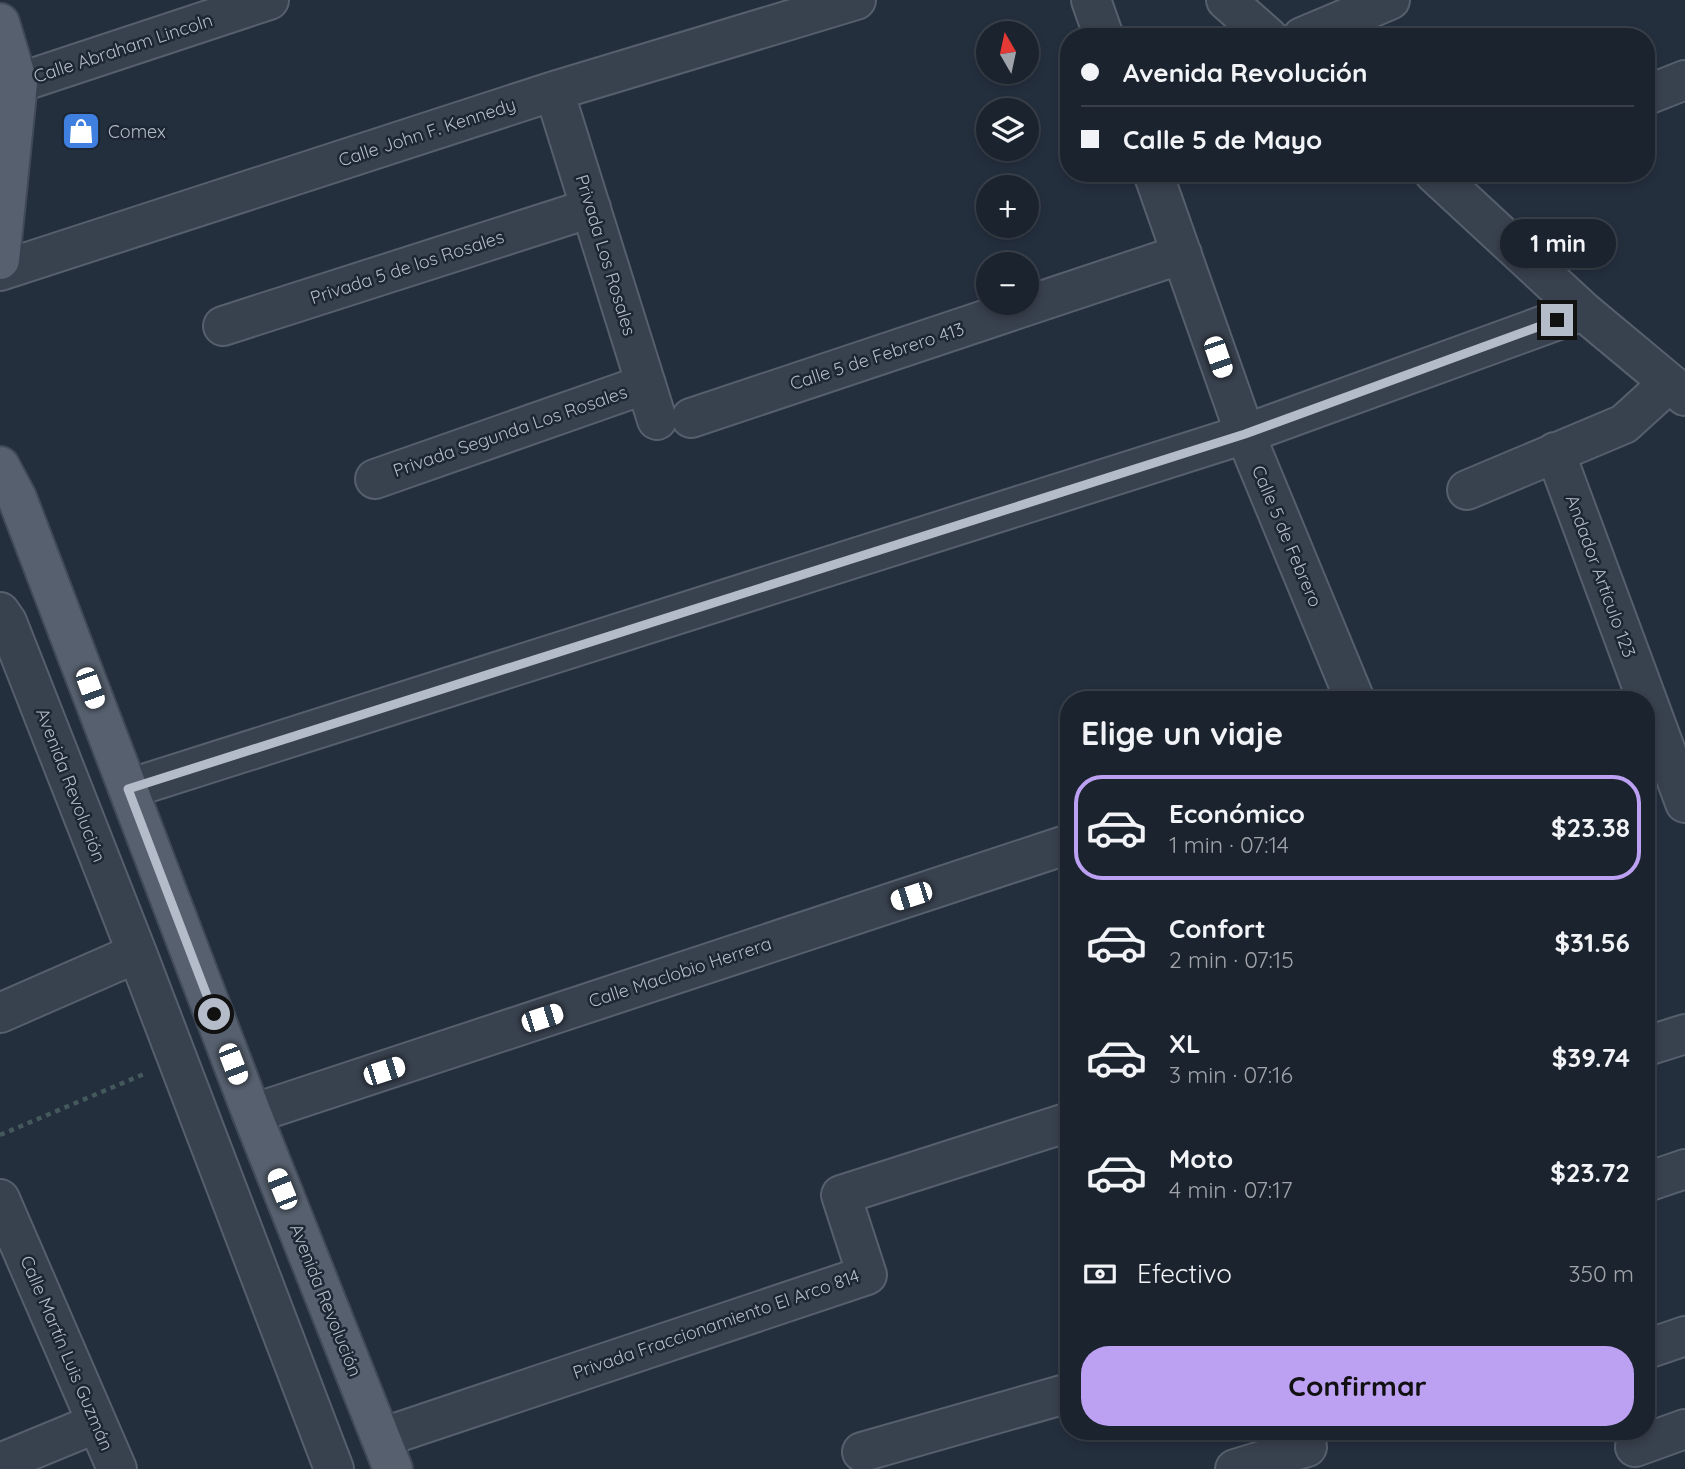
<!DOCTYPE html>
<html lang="es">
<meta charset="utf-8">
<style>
:root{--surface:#1b232e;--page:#242b36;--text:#f1f3f6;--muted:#a0a4aa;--line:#39404a;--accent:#bca0f2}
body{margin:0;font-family:Quicksand,sans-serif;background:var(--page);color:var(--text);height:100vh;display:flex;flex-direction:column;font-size:26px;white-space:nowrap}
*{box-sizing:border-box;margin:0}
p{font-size:23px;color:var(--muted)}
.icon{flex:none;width:38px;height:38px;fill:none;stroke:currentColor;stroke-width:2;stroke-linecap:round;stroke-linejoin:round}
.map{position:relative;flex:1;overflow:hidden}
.details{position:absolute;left:1060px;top:691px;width:595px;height:749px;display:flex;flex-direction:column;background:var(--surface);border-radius:28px;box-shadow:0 4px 10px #0003,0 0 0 2px var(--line)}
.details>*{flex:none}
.guide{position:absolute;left:1060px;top:28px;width:595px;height:154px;border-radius:28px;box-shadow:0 4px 10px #0003,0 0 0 2px var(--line);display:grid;align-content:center;height:154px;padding:0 21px;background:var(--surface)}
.needle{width:46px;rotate:351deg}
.fabs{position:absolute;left:976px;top:21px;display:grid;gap:14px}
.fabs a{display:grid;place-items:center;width:63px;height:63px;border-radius:50%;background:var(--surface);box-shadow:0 4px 10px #0003,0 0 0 2px var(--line);font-size:35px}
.end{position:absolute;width:32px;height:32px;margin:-16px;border:9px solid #b4bcc9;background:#111;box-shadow:0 0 0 4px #111}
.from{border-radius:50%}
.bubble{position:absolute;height:49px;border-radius:24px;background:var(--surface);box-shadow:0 4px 10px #0003,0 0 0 2px var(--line);font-size:23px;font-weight:700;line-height:49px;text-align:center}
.car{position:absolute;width:21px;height:42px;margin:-21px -10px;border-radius:9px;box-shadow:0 0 5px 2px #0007;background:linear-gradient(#fff 24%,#345 0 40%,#fff 0 76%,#345 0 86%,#fff 0)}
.guide b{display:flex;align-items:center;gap:24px;height:66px;font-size:26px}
.guide b+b{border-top:2px solid var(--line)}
.guide i{width:18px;height:18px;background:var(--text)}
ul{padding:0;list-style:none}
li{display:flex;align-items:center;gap:21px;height:105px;margin:0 14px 10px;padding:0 7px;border:4px solid transparent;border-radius:28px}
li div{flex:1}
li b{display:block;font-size:26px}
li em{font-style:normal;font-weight:700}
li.on{border-color:var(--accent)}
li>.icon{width:63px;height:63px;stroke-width:1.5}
h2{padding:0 21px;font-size:32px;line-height:84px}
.pay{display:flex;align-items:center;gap:18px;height:77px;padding:0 21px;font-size:26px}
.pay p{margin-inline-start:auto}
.primary-button{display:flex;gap:14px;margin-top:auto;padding:14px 21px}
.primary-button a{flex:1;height:80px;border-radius:28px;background:var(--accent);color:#111;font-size:28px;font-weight:700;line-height:80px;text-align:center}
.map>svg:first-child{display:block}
</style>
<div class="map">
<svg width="1685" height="1469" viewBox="0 0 1685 1469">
<rect width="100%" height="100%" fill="#242f3e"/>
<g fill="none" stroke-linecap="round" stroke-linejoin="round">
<g stroke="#565f6c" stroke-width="42">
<path id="minor" d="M1091,0L1104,37
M1226,0L1268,37
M1302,37L1390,0
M18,83L269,0
M554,91L657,420
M1647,95L1685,80
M1153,173L1245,434L1355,700
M1434,173L1583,311L1685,396
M0,271L554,91L856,0
M223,326L591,208
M691,418L1182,254
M1555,452L1647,700
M375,479L646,384
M1467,490L1624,424L1669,383
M0,612L7,622L137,953L334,1469
M1647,700L1685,803
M128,789L1245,434L1583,311
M0,1013L137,953
M1647,1046L1685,1034
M252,1114L1069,844
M1647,1182L1685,1169
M0,1199L117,1469
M1647,1349L1685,1336
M381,1438L867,1275L841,1195L1069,1122
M1635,1447L1685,1429
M862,1452L1069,1393
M0,1463L97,1423
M1235,1469L1307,1447"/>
</g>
<g stroke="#414a57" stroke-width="42">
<path id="major" d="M0,23L18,83L0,260
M0,466L17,498L252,1114L393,1469"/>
</g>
<path stroke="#44595c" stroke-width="4.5" stroke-dasharray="5 5" stroke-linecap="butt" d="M0,1135L144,1074
M1338,1437L1354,1432"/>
<use href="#minor" stroke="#38414e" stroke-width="38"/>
<use href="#major" stroke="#56606e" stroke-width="38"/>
</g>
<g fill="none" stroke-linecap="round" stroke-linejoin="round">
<path stroke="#b4bcc9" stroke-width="9" d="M214,1014L128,789L1245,434L1557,320"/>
</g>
<defs>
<g id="shop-square" transform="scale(2.0125)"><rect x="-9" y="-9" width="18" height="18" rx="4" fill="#3f7fe0" stroke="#1d2633"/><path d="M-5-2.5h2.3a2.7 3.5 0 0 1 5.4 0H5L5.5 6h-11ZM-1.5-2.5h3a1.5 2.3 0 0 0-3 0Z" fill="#fff"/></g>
</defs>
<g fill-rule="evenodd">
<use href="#shop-square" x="81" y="131"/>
</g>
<g text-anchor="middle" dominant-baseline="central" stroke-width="5" stroke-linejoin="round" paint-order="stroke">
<g font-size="18" fill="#b4bcc9" stroke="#1d2633">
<text transform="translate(123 48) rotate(-18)">Calle Abraham Lincoln</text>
<text transform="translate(427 132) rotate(-18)">Calle John F. Kennedy</text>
<text transform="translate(606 255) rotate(73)">Privada Los Rosales</text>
<text transform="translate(407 267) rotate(-18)">Privada 5 de los Rosales</text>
<text transform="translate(877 356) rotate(-18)">Calle 5 de Febrero 413</text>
<text transform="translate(510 431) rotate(-19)">Privada Segunda Los Rosales</text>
<text transform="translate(1287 536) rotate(67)">Calle 5 de Febrero</text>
<text transform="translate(1601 576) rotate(70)">Andador Artículo 123</text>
<text transform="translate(71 785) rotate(69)">Avenida Revolución</text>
<text transform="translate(680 972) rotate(-18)">Calle Maclobio Herrera</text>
<text transform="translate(326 1300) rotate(68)">Avenida Revolución</text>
<text transform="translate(716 1324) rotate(-19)">Privada Fraccionamiento El Arco 814</text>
<text transform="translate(67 1353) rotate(67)">Calle Martín Luis Guzmán</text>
</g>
<g font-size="18" fill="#b4bcc9" stroke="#1d2633" text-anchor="start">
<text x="108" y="131">Comex</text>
</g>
</g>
</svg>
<div class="fabs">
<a><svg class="needle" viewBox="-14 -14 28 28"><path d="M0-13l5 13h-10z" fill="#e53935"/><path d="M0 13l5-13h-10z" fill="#a0a4aa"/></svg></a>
<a><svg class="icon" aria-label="layers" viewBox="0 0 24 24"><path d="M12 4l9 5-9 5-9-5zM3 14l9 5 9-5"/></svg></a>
<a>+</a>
<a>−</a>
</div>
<i class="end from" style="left:214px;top:1014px"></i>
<i class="end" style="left:1557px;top:320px"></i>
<div class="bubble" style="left:1500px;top:219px;width:116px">1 min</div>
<i class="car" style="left:1218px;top:357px;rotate:161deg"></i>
<i class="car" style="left:90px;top:688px;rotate:160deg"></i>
<i class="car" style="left:911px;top:896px;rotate:252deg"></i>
<i class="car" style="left:542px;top:1018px;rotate:72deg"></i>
<i class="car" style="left:233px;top:1064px;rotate:159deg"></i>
<i class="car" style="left:384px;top:1071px;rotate:72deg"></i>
<i class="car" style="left:282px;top:1189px;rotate:338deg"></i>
<div class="guide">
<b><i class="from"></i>Avenida Revolución</b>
<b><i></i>Calle 5 de Mayo</b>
</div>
<section class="details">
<h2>Elige un viaje</h2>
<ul>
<li class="on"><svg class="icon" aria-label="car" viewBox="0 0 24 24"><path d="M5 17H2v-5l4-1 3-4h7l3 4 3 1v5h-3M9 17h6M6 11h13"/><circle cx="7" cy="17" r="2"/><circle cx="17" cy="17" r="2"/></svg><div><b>Económico</b><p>1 min · 07:14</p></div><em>$23.38</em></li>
<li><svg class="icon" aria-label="car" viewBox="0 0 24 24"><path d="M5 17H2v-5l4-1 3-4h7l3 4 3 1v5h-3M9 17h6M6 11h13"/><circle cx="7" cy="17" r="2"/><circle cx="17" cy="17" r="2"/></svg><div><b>Confort</b><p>2 min · 07:15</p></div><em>$31.56</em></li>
<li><svg class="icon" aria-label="car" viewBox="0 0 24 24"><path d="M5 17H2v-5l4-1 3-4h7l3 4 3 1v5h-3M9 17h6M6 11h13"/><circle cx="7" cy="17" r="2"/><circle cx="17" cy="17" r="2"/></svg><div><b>XL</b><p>3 min · 07:16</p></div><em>$39.74</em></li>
<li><svg class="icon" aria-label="car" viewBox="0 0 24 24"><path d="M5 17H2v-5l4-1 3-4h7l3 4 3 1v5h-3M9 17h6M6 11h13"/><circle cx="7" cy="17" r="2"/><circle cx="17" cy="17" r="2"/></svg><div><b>Moto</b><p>4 min · 07:17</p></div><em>$23.72</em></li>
</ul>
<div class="pay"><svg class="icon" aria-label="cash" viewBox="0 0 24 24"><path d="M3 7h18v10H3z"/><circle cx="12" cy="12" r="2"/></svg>Efectivo<p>350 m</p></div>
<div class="primary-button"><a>Confirmar</a></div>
</section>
</div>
